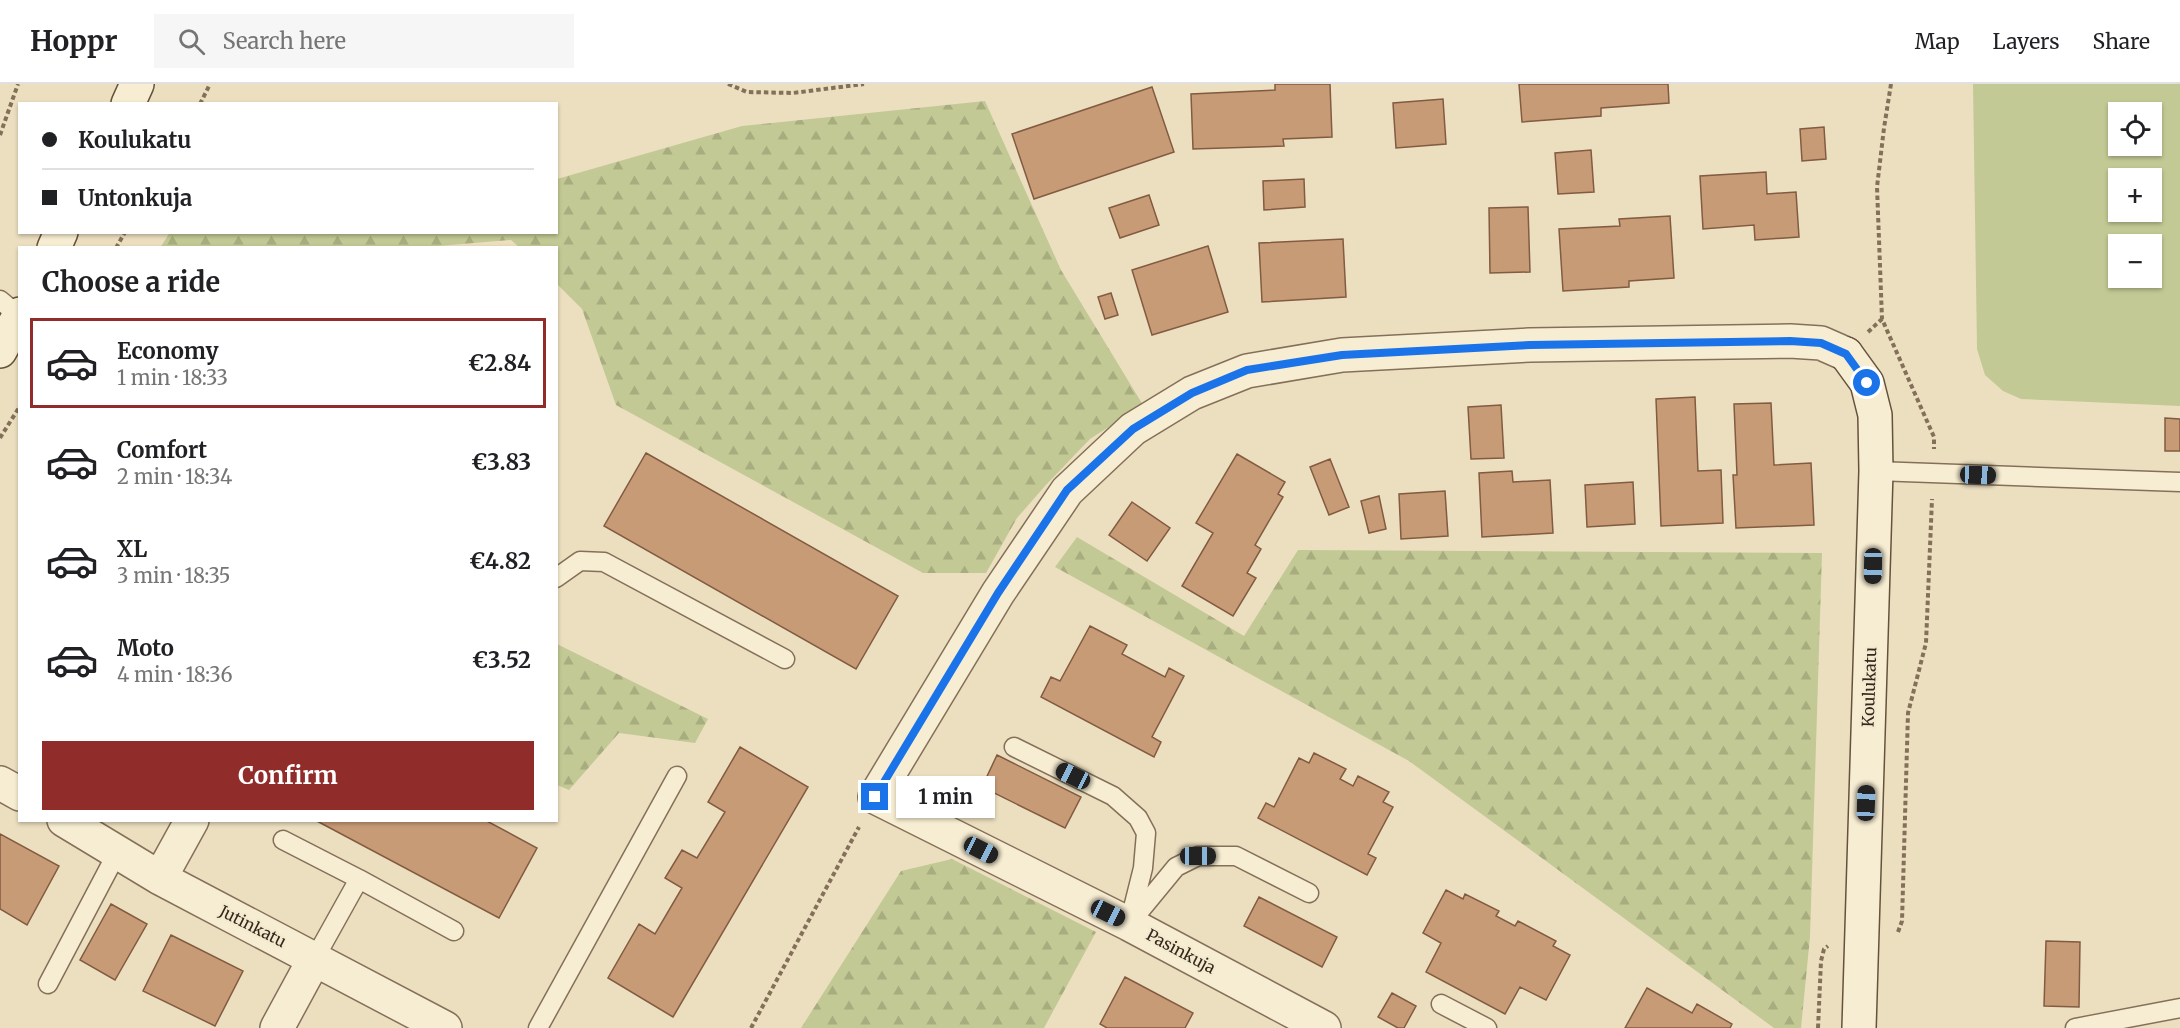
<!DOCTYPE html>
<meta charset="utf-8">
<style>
:root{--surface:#fff;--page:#f6f6f6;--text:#202124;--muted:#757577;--line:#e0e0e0;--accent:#902d2b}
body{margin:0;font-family:Merriweather,serif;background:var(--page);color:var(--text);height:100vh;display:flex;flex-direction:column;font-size:22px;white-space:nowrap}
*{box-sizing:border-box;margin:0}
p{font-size:20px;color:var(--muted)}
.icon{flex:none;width:33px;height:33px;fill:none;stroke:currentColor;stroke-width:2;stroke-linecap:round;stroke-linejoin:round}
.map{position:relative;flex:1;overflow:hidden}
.panel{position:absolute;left:18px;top:162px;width:540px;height:576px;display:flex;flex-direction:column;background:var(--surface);border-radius:0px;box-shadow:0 2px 4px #0004}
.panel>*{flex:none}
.hud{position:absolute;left:18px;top:18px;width:540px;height:132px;border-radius:0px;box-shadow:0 2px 4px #0004;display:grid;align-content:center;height:132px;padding:0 24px;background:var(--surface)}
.controls{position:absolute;left:2108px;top:18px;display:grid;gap:12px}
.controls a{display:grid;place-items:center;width:54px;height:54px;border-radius:0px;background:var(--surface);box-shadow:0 2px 4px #0004;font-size:30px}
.end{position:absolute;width:27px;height:27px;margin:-14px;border:8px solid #1a73e8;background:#fff;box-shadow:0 0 0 3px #fff}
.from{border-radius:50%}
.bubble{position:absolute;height:42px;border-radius:0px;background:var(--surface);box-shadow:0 2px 4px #0004;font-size:20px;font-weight:700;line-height:42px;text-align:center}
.car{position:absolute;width:18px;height:36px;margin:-18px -9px;border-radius:8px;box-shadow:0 0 4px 2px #0007;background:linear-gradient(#222 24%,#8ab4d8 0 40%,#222 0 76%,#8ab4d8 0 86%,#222 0)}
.hud b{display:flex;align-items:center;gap:21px;height:57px;font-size:22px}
.hud b+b{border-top:2px solid var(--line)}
.hud i{width:15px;height:15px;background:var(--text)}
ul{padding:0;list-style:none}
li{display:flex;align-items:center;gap:18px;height:90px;margin:0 12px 9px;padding:0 12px;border:3px solid transparent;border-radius:0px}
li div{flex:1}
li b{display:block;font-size:22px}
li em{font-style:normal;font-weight:700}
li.active{border-color:var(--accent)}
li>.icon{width:54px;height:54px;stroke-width:1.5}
h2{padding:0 24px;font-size:27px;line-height:72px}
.primary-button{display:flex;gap:12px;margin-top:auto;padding:12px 24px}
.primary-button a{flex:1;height:69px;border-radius:0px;background:var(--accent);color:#fff;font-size:24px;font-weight:700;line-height:69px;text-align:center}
header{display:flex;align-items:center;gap:36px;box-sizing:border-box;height:84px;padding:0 30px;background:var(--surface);border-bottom:2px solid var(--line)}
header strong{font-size:28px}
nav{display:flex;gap:33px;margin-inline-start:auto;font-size:21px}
.search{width:420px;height:54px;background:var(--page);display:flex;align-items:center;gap:15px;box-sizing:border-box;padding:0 21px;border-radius:0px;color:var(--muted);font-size:22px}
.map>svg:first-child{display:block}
</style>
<header>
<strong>Hoppr</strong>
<div class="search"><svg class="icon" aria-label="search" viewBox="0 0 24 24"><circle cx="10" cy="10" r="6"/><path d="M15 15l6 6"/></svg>Search here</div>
<nav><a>Map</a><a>Layers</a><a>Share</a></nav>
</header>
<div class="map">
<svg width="2180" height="944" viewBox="0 0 2180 944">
<defs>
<pattern id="forest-firs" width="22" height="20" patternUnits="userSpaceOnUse" patternTransform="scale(1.5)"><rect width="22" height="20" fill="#c2c994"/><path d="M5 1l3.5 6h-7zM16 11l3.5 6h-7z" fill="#a7ad7f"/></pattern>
</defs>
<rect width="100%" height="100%" fill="#ecdfc0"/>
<path fill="url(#forest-firs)" d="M985,17L1061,186L1143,321L1090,355L1045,402L1017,434L986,489H923L616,321L582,225L557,200L556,164L519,163L511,156L414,164H160L170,148H556L557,95L742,42Z
M1077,453L1244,552L1298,466L1822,469L1810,853L1801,944H1774L1409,677L1055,483Z
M557,560L708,635L695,659L619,649L569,706L557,701Z
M952,775L1096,848L1044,944H801L901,787Z"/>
<path fill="#c2c994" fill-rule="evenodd" d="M1973,0H2180V322L2021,315L2003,307L1985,291L1977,265ZM2118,28H2151V62H2118ZM2118,94H2151V128H2118ZM2118,160H2151V194H2118Z"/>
<path fill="#c89b77" stroke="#825b40" stroke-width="1.5" d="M1275,0H1330L1332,53L1283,55L1284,62L1193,65L1191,10L1275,6Z
M1519,0H1668L1669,19L1601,24V32L1522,38Z
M1152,3L1174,68L1034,115L1012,50Z
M1443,15L1446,60L1396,64L1393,19Z
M1824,43L1826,75L1802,77L1800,45Z
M1591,66L1594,108L1558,110L1555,69Z
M1766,88L1767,110L1796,108L1799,153L1755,156L1754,141L1703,145L1700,92Z
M1304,95L1305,123L1264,126L1263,97Z
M1149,111L1159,141L1120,154L1109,124Z
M1528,123L1530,188L1490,189L1489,124Z
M1670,132L1674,194L1629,197V203L1563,207L1559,145L1620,142L1619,135Z
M1343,155L1346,213L1262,218L1259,159Z
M1208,162L1228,228L1152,251L1132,186Z
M1111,209L1118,231L1105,235L1098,213Z
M1695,313L1698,387L1721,386L1723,439L1661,442L1656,315Z
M1771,319L1774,381L1811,379L1814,441L1736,444L1733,391H1737L1734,320Z
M1501,321L1504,374L1471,375L1468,323Z
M2165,334L2180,335V367H2165Z
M646,369L898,512L856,585L604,442Z
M1237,370L1285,398L1278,410L1283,413L1255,461L1261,465L1247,489L1256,494L1233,532L1182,502L1213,449L1196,439Z
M1330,375L1349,423L1329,431L1310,383Z
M1512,387L1513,398L1550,396L1553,449L1482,453L1479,389Z
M1633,398L1635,440L1587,443L1585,401Z
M1445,407L1448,452L1401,455L1399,410Z
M1379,412L1386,445L1369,449L1361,417Z
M1132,418L1170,444L1147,477L1109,451Z
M1090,542L1127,561L1122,570L1165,593L1169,584L1184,592L1152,653L1161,658L1154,673L1041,613L1051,593L1060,597Z
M740,663L808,703L673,933L608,894L639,840L655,850L682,804L665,794L682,766L697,774L725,728L708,718Z
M1314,669L1346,685L1340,695L1353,702L1358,692L1389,708L1383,718L1393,723L1368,770L1376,774L1367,791L1258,734L1266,719L1274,723L1299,674L1309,679Z
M997,671L1081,713L1065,744L982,703Z
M315,736H485L537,764L499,834Z
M0,750L59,782L27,841L0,825Z
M1446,806L1463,815L1465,810L1499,827L1496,832L1515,842L1518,837L1556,857L1553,862L1570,871L1546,916L1520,903L1505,930L1426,888L1441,859L1423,849Z
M1259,813L1337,853L1322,883L1244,842Z
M111,820L147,840L115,896L80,876Z
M171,851L243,887L215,942L143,907Z
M2046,857L2080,858L2079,923L2044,922Z
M1125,893L1193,929L1185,944H1107L1100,940Z
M1647,904L1692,929L1697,920L1732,940L1730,944H1625Z
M1392,909L1416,922L1404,944H1398L1378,933Z"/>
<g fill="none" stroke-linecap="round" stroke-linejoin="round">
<g stroke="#847059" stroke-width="21">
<path id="lane" d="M0,216L19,232
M1876,387L2180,398
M556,494L580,477L604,478L785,575
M1014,663L1113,712L1138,734L1146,749L1143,784L1129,840
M283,756L359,795
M1134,834L1176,783L1198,772H1236L1309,809
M315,874L359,795L454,847
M48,900L117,769
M1441,920L1487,944
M538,944L677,692
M2075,944L2180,924"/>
</g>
<g stroke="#847059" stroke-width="36">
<path id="street" d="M0,699L20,710
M64,736L160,794L445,944
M160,794L192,736
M277,944L315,874
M1324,944L1129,840L875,713L998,509L1067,407L1133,345L1192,309L1247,287L1342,271L1530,261L1790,257L1821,259L1846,270"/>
</g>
<g stroke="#65523c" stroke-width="36">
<path id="secondary" d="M128,20L137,0
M54,164L61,148
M0,267L20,230
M1846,270L1867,299L1875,331L1876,387L1859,944"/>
</g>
<path stroke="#847059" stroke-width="4" stroke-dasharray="4.5 3" stroke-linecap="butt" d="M728,0L747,8L793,9L864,0
M1891,0L1884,44L1877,103L1882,235L1934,353V365
M200,20L210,0
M0,51L18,0
M116,164L125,148
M1868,248L1882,235
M0,354L20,322
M1898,848L1902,837L1908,629L1926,559L1932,415
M751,944L859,743
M1818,944L1821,877L1824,865L1828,862"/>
<use href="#lane" stroke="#f7edd2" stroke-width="18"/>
<use href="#street" stroke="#f7edd2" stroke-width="33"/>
<use href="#secondary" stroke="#f7edd2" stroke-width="33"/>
</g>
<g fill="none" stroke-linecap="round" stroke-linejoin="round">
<path stroke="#1a73e8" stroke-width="8" d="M875,713L998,509L1067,406L1133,345L1192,309L1247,286L1342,271L1530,261L1790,257L1821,259L1846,270L1867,299"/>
</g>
<g text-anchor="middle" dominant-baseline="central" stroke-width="4.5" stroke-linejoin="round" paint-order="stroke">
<g font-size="16" fill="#34281d" stroke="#f3eacf">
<text transform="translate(1869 603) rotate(-88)">Koulukatu</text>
<text transform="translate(253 842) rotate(27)">Jutinkatu</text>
<text transform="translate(1181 867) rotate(28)">Pasinkuja</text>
</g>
</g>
</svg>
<div class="controls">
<a><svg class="icon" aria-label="locate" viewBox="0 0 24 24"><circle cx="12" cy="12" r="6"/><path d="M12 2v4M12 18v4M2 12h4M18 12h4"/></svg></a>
<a>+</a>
<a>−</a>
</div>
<i class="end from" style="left:1867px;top:299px"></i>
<i class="end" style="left:875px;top:713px"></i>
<div class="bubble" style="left:896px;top:692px;width:99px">1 min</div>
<i class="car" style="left:1978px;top:391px;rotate:92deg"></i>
<i class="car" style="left:1873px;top:482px;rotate:181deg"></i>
<i class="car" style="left:1073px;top:692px;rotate:296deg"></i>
<i class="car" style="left:1866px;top:719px;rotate:2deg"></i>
<i class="car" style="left:981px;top:766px;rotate:117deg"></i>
<i class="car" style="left:1198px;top:772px;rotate:90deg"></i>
<i class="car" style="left:1108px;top:829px;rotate:116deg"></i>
<div class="hud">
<b><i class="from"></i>Koulukatu</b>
<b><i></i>Untonkuja</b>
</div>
<section class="panel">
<h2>Choose a ride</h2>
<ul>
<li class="active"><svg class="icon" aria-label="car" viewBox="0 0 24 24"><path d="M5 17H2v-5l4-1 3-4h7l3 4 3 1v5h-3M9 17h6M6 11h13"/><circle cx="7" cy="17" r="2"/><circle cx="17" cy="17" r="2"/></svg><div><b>Economy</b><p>1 min · 18:33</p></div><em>€2.84</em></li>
<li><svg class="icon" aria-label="car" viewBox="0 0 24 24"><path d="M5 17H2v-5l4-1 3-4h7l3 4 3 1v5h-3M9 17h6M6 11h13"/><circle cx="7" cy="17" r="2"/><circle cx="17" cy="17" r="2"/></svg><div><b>Comfort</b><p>2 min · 18:34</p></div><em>€3.83</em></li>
<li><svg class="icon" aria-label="car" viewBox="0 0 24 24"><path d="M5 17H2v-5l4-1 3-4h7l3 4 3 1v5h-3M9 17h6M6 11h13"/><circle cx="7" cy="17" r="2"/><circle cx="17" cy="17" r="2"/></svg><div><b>XL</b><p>3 min · 18:35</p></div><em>€4.82</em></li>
<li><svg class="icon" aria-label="car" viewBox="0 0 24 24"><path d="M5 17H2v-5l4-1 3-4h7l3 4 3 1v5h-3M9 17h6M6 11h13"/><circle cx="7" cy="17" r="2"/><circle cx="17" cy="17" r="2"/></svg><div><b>Moto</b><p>4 min · 18:36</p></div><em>€3.52</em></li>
</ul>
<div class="primary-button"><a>Confirm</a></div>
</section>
</div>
